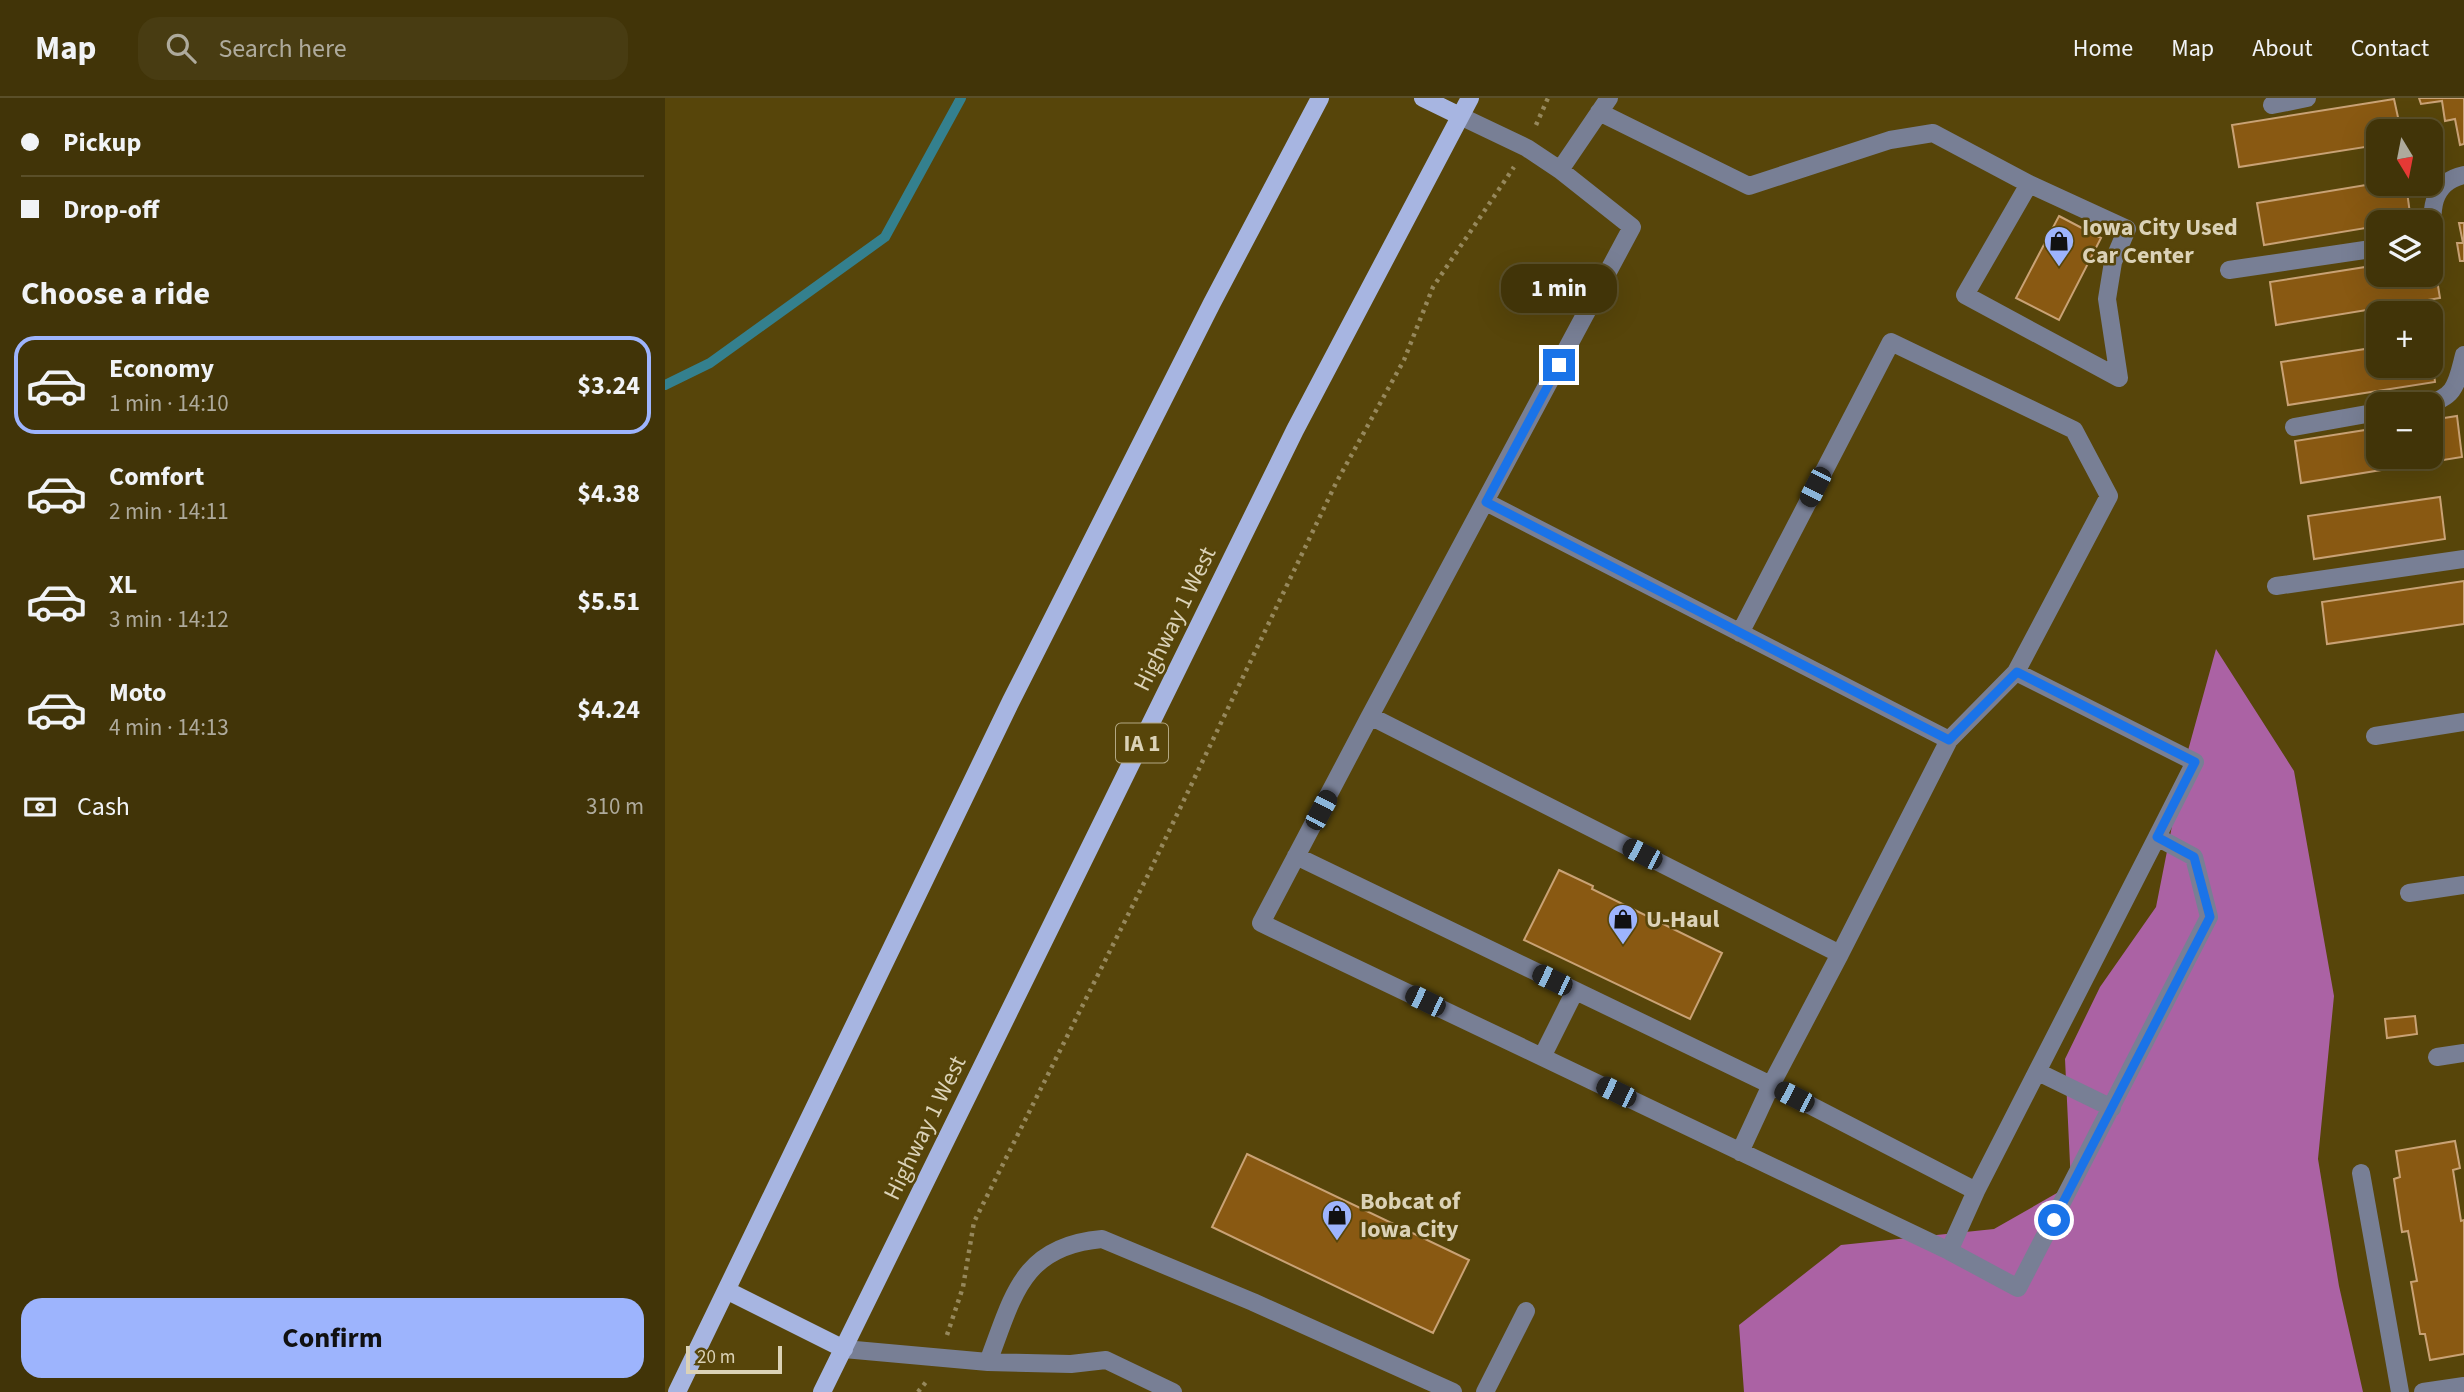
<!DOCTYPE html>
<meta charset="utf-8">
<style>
:root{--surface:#413408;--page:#483c12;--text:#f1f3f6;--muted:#aeaa9c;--line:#5a4f29;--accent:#9db4fd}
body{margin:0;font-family:"Source Sans 3",sans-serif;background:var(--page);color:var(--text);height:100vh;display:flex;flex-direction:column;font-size:26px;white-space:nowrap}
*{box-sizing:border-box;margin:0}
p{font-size:23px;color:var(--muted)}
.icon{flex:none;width:38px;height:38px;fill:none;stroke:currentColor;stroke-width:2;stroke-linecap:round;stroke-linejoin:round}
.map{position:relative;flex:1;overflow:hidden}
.panel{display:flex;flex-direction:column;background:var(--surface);width:665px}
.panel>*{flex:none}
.guide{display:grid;align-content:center;height:154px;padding:0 21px;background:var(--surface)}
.needle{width:46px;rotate:170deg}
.fabs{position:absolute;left:1701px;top:21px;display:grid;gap:14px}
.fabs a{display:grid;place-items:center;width:77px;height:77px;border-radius:14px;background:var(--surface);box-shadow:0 7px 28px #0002,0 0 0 2px var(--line);font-size:35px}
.scale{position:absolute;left:21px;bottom:18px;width:96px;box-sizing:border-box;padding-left:7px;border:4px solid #dbd2b7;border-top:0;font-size:19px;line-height:24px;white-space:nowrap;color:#dbd2b7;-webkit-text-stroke:5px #57450a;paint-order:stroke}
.end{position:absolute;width:32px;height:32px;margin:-16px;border:9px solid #1a73e8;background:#fff;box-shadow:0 0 0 4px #fff}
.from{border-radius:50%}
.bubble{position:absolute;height:49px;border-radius:21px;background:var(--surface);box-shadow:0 7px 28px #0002,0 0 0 2px var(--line);font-size:23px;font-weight:700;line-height:49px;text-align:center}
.car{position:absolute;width:21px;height:42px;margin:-21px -10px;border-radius:9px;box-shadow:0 0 5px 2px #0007;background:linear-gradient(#222 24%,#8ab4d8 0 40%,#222 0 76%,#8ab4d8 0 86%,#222 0)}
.guide b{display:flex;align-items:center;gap:24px;height:66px;font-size:26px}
.guide b+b{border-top:2px solid var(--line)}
.guide i{width:18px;height:18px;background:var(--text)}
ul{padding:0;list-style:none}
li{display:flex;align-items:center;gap:21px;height:98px;margin:0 14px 10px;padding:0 7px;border:4px solid transparent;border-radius:21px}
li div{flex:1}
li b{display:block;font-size:26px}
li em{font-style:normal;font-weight:700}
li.selected{border-color:var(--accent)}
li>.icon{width:63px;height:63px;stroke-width:1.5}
h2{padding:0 21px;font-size:32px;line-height:84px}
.pay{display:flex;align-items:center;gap:18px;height:77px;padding:0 21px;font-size:26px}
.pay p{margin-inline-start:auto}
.action{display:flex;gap:14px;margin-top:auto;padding:14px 21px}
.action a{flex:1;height:80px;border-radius:21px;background:var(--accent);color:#111;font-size:28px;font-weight:700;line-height:80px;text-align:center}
header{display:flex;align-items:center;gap:42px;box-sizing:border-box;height:98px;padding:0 35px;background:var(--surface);border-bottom:2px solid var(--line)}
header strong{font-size:33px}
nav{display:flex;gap:38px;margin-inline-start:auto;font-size:24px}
.search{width:490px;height:63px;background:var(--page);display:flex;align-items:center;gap:18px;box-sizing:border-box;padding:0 24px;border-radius:21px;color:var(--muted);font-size:26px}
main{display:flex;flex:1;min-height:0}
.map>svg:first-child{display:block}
</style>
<header>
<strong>Map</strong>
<div class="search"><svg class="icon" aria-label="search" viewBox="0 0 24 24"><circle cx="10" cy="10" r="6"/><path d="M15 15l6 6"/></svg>Search here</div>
<nav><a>Home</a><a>Map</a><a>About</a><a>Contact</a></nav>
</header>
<main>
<section class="panel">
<div class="guide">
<b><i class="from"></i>Pickup</b>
<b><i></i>Drop-off</b>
</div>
<h2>Choose a ride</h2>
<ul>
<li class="selected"><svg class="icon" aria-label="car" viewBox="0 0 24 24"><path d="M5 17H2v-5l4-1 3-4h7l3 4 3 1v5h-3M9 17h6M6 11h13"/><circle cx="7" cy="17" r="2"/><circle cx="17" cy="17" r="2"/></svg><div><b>Economy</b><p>1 min · 14:10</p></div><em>$3.24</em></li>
<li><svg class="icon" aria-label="car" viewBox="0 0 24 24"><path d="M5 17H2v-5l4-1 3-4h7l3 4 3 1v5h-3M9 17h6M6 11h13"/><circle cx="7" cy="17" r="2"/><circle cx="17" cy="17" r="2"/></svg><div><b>Comfort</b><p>2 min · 14:11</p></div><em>$4.38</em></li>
<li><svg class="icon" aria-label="car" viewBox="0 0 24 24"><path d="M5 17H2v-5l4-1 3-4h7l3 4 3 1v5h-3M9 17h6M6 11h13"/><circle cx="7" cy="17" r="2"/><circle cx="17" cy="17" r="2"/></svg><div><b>XL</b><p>3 min · 14:12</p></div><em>$5.51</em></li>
<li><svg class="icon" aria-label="car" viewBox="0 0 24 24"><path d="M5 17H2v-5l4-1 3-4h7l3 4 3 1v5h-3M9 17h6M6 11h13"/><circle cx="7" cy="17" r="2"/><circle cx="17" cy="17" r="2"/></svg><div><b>Moto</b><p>4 min · 14:13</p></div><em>$4.24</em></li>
</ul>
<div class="pay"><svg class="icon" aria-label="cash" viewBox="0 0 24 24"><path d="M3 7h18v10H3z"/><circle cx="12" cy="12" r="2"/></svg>Cash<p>310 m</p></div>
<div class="action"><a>Confirm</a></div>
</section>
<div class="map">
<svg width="1799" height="1294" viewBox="0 0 1799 1294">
<rect width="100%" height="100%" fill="#57450a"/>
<path fill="#ab62a4" d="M1551,551L1629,673L1669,898L1653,1061L1674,1188L1698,1294H1079L1074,1227L1176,1147L1329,1131L1406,1087L1400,961L1435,889L1491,809L1519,667Z"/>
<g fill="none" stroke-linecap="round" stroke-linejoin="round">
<path stroke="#34808e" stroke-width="10" d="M0,287L45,265L220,139L296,0"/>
</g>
<path fill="#895912" stroke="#c9a275" stroke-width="2" d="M1754,0H1799V46L1795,47L1790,21L1780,23L1777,3L1756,6Z
M1729,1L1736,33H1713V47L1574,69L1567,27Z
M1713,85L1741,86L1746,123L1713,124V128L1599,147L1592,105Z
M1394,118L1436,140L1394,222L1351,200Z
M1794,125H1799V163H1795L1792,145H1798Z
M1768,158L1775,200L1611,227L1605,184L1713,167V177H1766V159Z
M1713,249V268H1766V251L1770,284L1623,307L1616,264Z
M1792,318L1797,359L1636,385L1630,343L1713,330V359H1766V322Z
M1775,399L1780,441L1649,461L1643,418Z
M1799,483V526L1662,546L1657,504Z
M894,772L928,788L927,791L1057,855L1025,921L859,842Z
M1750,918L1752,936L1722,940L1720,921Z
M1790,1043L1795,1070L1788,1072L1796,1123L1799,1122V1256L1765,1262L1760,1236H1755L1746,1184L1752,1183L1743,1133L1737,1134L1729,1081L1735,1079L1731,1053Z
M582,1056L804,1162L768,1235L547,1129Z"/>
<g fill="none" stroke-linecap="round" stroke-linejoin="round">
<path stroke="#96885c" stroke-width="4.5" stroke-dasharray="3.5 5" stroke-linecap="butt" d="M871,27L883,0
M282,1237L298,1189L309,1124L483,777L671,385L739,262L768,189L849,69
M253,1294L261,1284"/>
<path stroke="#787f95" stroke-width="18" d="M1607,7L1642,0
M934,14L1084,88L1225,42L1268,35L1364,86L1462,131L1448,164L1442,201L1454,280L1300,197L1364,86
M795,18L862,50L895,72L967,129L705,618L1175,856L1106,987L1075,1054
M895,72L944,0
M1766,142L1768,141C1766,115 1765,84 1799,77
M1564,172L1713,150
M1759,306C1791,301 1792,284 1799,257
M1629,329L1713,314
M821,404L1284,642
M1611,488L1799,461
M1075,535L1226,244L1409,332L1444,398L1351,574L1284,642L1175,856
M1351,574L1530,664L1492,739
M1710,638L1799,624
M631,758L1106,987L1311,1093L1492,739L1529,759L1544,819L1353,1190L1284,1153L596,825L705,618
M1744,795L1799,787
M877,959L910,893
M1772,959L1799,955
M1373,974L1447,1010
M1696,1075L1735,1294
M1284,1153L1311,1093
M179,1251L323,1264L406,1266L441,1262L508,1294
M323,1264C348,1199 356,1148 437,1141L588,1204L788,1294
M820,1294L861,1213
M1758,1294L1799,1288"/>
<path stroke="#a7b5e1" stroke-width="18" d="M758,0L795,18
M63,1193L179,1251
M12,1294L346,603L547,205L655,0
M157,1294L630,332L805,0"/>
</g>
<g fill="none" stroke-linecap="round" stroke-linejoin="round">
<path stroke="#1a73e8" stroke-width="9" d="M894,267L821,404L1284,642L1352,574L1530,664L1492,739L1529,759L1545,819L1389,1122"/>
</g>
<defs>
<g id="shop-pin" transform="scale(1.575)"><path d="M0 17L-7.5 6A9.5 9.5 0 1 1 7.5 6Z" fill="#9db4fd" stroke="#57450a"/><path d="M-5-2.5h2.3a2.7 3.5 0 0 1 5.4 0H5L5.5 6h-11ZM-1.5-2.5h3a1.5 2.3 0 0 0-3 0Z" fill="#111"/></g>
</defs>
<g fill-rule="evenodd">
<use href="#shop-pin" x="1394" y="143"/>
<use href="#shop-pin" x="958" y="821"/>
<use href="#shop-pin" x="672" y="1117"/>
</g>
<g text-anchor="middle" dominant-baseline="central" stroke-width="5" stroke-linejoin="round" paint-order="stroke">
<rect fill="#57450a" stroke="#b3a883" stroke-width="2" x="451" y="625.5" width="52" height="39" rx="5"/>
<g font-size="23" font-weight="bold" fill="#dbd2b7">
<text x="477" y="645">IA 1</text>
</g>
<g font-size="24" font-weight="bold" fill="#dbd2b7" stroke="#57450a" text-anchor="start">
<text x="1417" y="129">Iowa City Used<tspan x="1417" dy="28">Car Center</tspan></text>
<text x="981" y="821">U-Haul</text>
<text x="695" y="1103">Bobcat of<tspan x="695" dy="28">Iowa City</tspan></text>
</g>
<g font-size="24" fill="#dbd2b7" stroke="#57450a">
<text transform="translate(510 521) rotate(-64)">Highway 1 West</text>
<text transform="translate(260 1030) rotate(-64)">Highway 1 West</text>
</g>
</g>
</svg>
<div class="fabs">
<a><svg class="needle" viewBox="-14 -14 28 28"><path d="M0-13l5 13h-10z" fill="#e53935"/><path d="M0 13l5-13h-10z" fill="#aeaa9c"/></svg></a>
<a><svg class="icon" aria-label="layers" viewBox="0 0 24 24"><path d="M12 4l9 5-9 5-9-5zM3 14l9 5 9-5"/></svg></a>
<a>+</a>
<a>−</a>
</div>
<div class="scale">20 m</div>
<i class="end from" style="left:1389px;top:1122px"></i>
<i class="end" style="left:894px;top:267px"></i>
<div class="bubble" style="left:836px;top:166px;width:116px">1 min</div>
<i class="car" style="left:1150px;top:389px;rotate:207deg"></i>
<i class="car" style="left:656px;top:712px;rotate:28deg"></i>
<i class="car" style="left:977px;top:756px;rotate:297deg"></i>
<i class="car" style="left:887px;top:882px;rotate:296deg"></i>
<i class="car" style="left:760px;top:903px;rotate:296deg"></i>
<i class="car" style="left:951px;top:994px;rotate:296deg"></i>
<i class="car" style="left:1129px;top:999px;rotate:297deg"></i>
</div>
</main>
